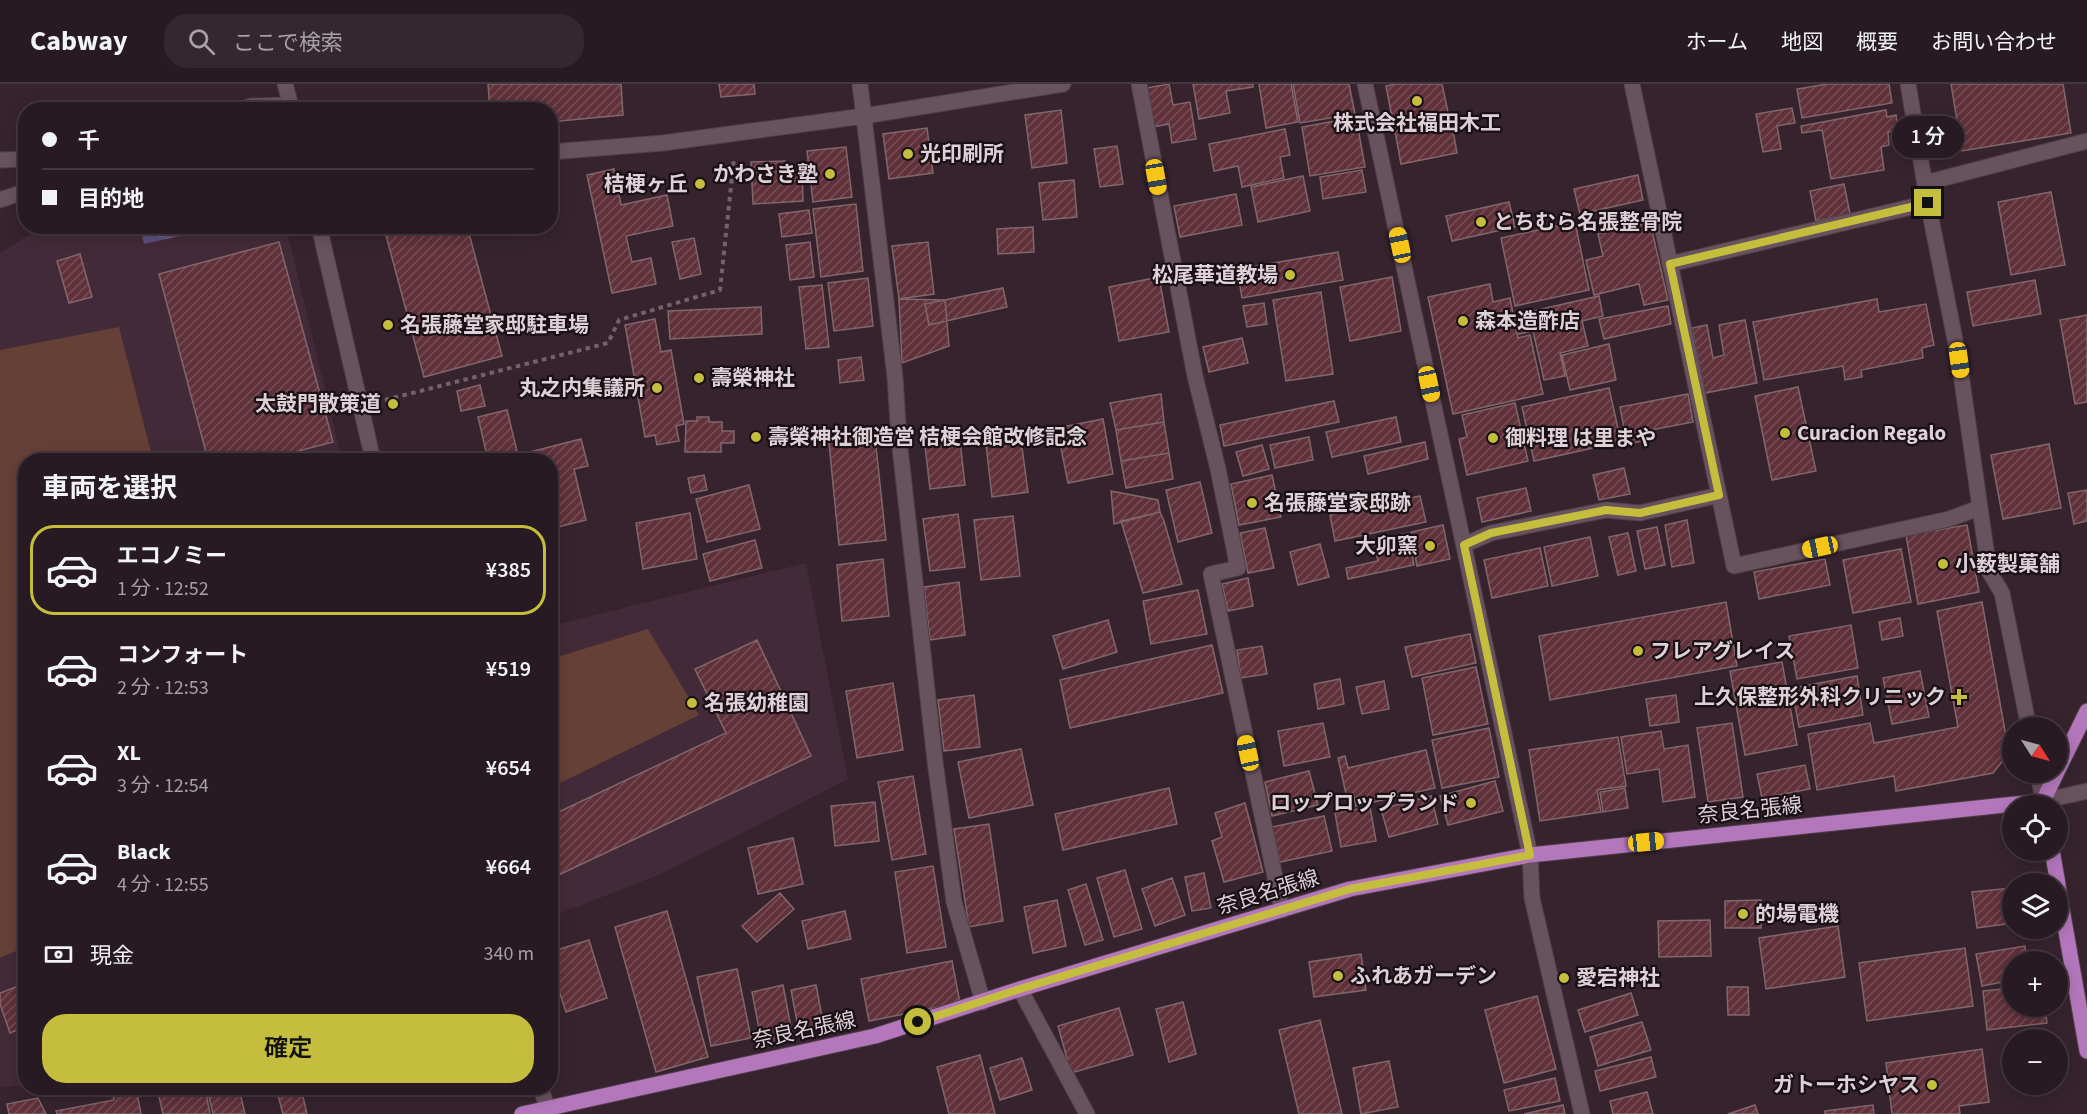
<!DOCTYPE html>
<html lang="ja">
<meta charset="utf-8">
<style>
:root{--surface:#281a22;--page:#34272f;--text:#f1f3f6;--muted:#a5a1a5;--line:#443840;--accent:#c4bd3e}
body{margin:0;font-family:"Source Sans 3","Noto Sans JP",sans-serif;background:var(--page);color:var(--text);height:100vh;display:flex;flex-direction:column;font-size:22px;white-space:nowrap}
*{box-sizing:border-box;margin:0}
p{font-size:20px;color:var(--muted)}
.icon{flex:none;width:33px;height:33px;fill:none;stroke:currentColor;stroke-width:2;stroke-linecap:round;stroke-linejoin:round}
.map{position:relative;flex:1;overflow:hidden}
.side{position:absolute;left:18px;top:369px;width:540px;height:642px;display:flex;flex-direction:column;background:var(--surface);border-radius:24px;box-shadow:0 3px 15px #0003,0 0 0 2px var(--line)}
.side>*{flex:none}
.hud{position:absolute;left:18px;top:18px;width:540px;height:132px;border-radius:24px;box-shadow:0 3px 15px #0003,0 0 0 2px var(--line);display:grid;align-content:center;height:132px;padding:0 24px;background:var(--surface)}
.needle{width:39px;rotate:126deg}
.buttons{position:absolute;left:2002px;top:633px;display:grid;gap:12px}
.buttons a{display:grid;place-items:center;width:66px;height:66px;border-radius:50%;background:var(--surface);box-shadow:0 3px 15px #0003,0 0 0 2px var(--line);font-size:30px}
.end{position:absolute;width:27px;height:27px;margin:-14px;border:8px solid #c4bd3e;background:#111;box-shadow:0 0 0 3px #111}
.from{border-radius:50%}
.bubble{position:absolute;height:42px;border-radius:21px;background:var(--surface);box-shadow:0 3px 15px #0003,0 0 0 2px var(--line);font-size:20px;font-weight:600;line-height:42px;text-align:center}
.car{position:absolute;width:18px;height:36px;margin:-18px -9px;border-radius:8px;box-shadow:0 0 4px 2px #0007;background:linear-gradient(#f5c518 24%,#345 0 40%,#f5c518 0 76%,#345 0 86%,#f5c518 0)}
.hud b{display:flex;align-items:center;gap:21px;height:57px;font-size:22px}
.hud b+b{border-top:2px solid var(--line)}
.hud i{width:15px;height:15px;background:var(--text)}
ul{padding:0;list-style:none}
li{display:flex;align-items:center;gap:18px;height:90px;margin:0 12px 9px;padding:0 12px;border:3px solid transparent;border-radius:24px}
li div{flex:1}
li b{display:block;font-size:22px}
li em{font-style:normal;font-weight:600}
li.active{border-color:var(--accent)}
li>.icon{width:54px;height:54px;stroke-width:1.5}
h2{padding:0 24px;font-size:27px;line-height:72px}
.pay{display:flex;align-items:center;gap:15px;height:66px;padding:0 24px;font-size:22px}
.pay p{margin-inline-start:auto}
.cta{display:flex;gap:12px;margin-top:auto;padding:12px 24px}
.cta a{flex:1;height:69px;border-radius:24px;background:var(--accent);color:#111;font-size:24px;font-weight:600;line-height:69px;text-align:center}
header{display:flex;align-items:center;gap:36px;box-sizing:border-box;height:84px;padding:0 30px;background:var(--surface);border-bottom:2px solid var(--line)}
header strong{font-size:28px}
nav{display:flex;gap:33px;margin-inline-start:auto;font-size:21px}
.search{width:420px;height:54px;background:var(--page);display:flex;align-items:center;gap:15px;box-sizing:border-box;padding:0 21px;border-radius:24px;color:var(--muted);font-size:22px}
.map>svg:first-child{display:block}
</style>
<header>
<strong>Cabway</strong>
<div class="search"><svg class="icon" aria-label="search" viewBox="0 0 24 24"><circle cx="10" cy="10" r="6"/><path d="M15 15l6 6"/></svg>ここで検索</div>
<nav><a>ホーム</a><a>地図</a><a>概要</a><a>お問い合わせ</a></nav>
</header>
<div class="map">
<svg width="2087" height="1030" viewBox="0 0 2087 1030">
<defs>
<pattern id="water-ripples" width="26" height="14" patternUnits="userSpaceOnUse" patternTransform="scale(1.5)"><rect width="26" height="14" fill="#5b4f7a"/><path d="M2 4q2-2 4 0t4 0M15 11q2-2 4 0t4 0" fill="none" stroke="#72678c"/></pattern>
<pattern id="building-hatch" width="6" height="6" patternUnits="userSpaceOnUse" patternTransform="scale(1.5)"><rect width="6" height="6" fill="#60313a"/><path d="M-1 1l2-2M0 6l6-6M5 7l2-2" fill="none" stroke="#764e56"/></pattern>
</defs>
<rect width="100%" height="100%" fill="#36232e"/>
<path fill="#432a38" d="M42,143H286L342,376H26V1001L0,1003V169Z
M806,479L848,695L663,789L551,833L550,542Z"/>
<path fill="#654037" d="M119,243L153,376H26L25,863L0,874V266Z
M648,545L699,631L554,702L550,687L551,575Z"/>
<path fill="url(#water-ripples)" d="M140,143V142L221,143L144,160Z"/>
<path fill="url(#building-hatch)" stroke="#81676b" stroke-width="1.5" d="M488,0H621L623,31L550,38V26H490Z
M719,0H754L755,10L721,13Z
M1169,0L1173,21L1190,18L1196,55L1172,59L1169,40L1153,43L1146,4Z
M1193,0H1253V3L1226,7L1230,29L1199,35Z
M1259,0H1291L1298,38L1266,44Z
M1293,0H1349L1355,30L1300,39Z
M1396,0H1442L1449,33L1394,44L1386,2Z
M1827,0H1889L1892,19L1802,34L1797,5Z
M1951,0H2063L2071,49L1962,67Z
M1792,24L1795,39L1777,42L1781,65L1763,68L1756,30Z
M1061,26L1067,79L1032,84L1025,31Z
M1886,26L1887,33L1896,31L1898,46L1888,48L1889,61L1881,63L1884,86L1831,95L1822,46L1802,49L1801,42Z
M1356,33L1365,83L1310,92L1302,43Z
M1451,36L1457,69L1401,80L1395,47Z
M927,44L933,89L889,95L883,50Z
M1285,45L1290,71L1280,73L1284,94L1242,103L1238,82L1214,87L1209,60Z
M1117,62L1123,100L1100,103L1094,65Z
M846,63L852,113L813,118L807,67Z
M785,77V87L802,86L803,117L753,120L751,78Z
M614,85L621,121L667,111L673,142L626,152L632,178L651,174L656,200L612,209L587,91Z
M1362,86L1366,108L1323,115L1320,93Z
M1638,91L1643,116L1580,130L1574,105Z
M1303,92L1310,127L1258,138L1251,103Z
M1074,96L1077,133L1043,136L1039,99Z
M1844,100L1850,130L1816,137L1810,107Z
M2051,108L2065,181L2011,191L1998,118Z
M1236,110L1242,141L1180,153L1174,122Z
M1509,118L1515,143L1452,157L1446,132Z
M856,120L863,187L821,193L813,125Z
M809,126L812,149L782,153L779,130Z
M1575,138L1589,206L1515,222L1501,154Z
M1650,138L1668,216L1644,221L1639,200L1594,211L1586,176L1603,172L1598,150Z
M389,142H467L502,272L424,293L384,144Z
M1033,143L1034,168L998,170L997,145Z
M694,154L701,190L680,195L672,158Z
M279,158L333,358L264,376H208L159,190Z
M810,158L814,193L790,196L786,161Z
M928,158L934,210L899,215L892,162Z
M1338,168L1343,196L1242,214L1237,185Z
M80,170L92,213L69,219L57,177Z
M1159,193L1169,248L1119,257L1109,203Z
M1392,193L1401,247L1350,257L1340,203Z
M868,194L873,242L834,247L828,199Z
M2035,196L2041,230L1973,242L1967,208Z
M1490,200L1493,218L1510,214L1518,254L1530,251L1543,310L1453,330L1428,213Z
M822,201L829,263L806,265L799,203Z
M1003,204L1007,223L929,241L925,220Z
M1321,208L1333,290L1286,297L1273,216Z
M1599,212L1603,232L1582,237L1588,262L1560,269L1565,292L1544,296L1533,247L1519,250L1515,231Z
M899,215L945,216L949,262L902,279Z
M1877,215L1879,228L1926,220L1934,261L1922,264L1923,274L1861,286L1862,293L1845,296L1843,282L1764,296L1753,238Z
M1264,219L1267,240L1247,243L1243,222Z
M1668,222L1671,240L1604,255L1599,235Z
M761,223L762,250L670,255L668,227Z
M2087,231V318L2075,320L2060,236Z
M655,235L661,268L671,266L684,340L676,342L679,357L657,361L655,351L645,353L625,241Z
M1745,236L1757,299L1705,309L1692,244L1707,241L1713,274L1724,271L1719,241Z
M1242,254L1248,279L1209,288L1203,263Z
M1609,260L1616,296L1570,306L1562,271Z
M861,273L864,296L840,299L838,276Z
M768,287V300L757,301V288Z
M480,301L485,322L461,327L457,307Z
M1798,303L1816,387L1772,396L1755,312Z
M1609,304L1621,358L1534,377L1522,323Z
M1161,310L1164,338L1116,346L1110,319Z
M1688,310L1693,338L1641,348L1643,357L1627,360L1620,323Z
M1334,317L1339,338L1224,362L1220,341Z
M1515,319L1528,377L1467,391L1459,355L1467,353L1462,331Z
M507,326L518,371L581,355L588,382L574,385L586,436L550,445V376H488L478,333Z
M697,333H709V338H722V347H734V359H721V368H685L686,337H697Z
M1396,333L1401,358L1332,373L1326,348Z
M1103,335L1113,390L1068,399L1057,344Z
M1164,338L1169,369L1121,377L1116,346Z
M874,344L886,456L839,461L828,349Z
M959,348L965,401L930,405L924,353Z
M1309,353L1313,376L1275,384L1270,361Z
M1021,356L1028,408L992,413L986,360Z
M1425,358L1428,375L1368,390L1364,372Z
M2049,360L2061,424L2003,435L1991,371Z
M1262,361L1269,385L1243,392L1236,368Z
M1169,369L1173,395L1126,404L1121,377Z
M1624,384L1630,410L1599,416L1593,391Z
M704,391L707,406L691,409L688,394Z
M1272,391L1281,433L1239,441L1231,400Z
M1200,398L1212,449L1178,458L1166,406Z
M749,401L760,445L707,458L696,415Z
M1526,404L1531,427L1482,438L1477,414Z
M2087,406V437L2074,440L2068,409Z
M1111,407L1158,416L1160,428L1114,440Z
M1420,412L1426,438L1335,457L1330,431Z
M1160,428L1164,437L1182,500L1143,509L1121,437Z
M690,429L697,475L643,485L636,439Z
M958,430L965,483L930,487L923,435Z
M1013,432L1020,492L981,496L974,436Z
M1687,436L1694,479L1672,483L1665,441Z
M1443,441L1450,475L1417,482L1411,448Z
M1967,441L1979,508L1918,520L1906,451Z
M1657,443L1665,481L1645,485L1637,447Z
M1265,444L1274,484L1248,489L1240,449Z
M1408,449L1414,481L1348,495L1346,484L1378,477L1374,456Z
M1628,449L1636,487L1618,491L1609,453Z
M1590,453L1598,492L1552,502L1544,463Z
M755,456L762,484L710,497L703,470Z
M1320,460L1329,493L1298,501L1290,468Z
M1540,464L1548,502L1492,514L1484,476Z
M1901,465L1911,518L1853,529L1843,476Z
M883,475L889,532L842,537L837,481Z
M1825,475L1830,501L1759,515L1754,488Z
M1248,494L1253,522L1228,527L1222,500Z
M959,498L965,551L930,556L924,503Z
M1198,506L1207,550L1151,560L1143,517Z
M1726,518L1737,582L1550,616L1539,552Z
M1982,518L2009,669L1993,689L1896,707L1894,692L1817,706L1808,650L1870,639L1874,659L1958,643L1937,527Z
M1900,534L1903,552L1882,556L1879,538Z
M1108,536L1117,568L1063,585L1053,552Z
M1851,541L1858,584L1797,595L1789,552Z
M1470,550L1476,579L1412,593L1405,563Z
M757,556L811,672L550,795V732L726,649L695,585Z
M1212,561L1223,609L1070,644L1060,596Z
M1262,562L1267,590L1241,594L1237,566Z
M1782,578L1797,661L1745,671L1730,587Z
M1476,583L1488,640L1433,651L1422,594Z
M1920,587L1929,633L1892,640L1883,594Z
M1857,592L1863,631L1799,643L1792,604Z
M1340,595L1344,620L1318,625L1314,600Z
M1384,597L1389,625L1362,630L1356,603Z
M893,599L903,666L857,674L846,607Z
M974,611L980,663L944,667L938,616Z
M1676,611L1679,638L1650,642L1646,615Z
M1323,639L1330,673L1284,682L1278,647Z
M1732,639L1743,713L1708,718L1697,644Z
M1489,644L1499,693L1442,704L1432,656Z
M1661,647L1664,665L1688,661L1695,713L1663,718L1659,685L1627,690L1621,653Z
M1618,653L1626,702L1597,706L1601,728L1540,737L1529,666Z
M1021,665L1033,721L969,734L958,678Z
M1426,666L1435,704L1356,722L1353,709L1346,710L1338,674L1345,672L1348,684Z
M1805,681L1810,705L1762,714L1757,690Z
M1309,687L1318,721L1272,732L1265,698Z
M913,692L926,770L892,776L878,698Z
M1495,697L1503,727L1448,741L1440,712Z
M1169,704L1177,740L1063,766L1055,730Z
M1625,704L1628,724L1603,728L1600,708Z
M1431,712L1438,740L1389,753L1381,725Z
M875,718L879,757L835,762L831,722Z
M1245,719L1263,788L1224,798L1212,757L1222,753L1215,729Z
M1370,723L1376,757L1341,763L1335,729Z
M1324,732L1332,767L1280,778L1272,743Z
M989,740L1003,837L969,843L954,745Z
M793,754L803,800L758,810L748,764Z
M933,782L946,863L907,869L895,788Z
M1125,786L1142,845L1114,853L1097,794Z
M1204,789L1211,824L1192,827L1185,793Z
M1172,794L1185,831L1155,842L1142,805Z
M1086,800L1103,856L1085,861L1068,806Z
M2012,804L2013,839L1977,844L1972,808Z
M780,809L794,825L757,858L742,842Z
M1057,816L1066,862L1033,869L1024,823Z
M1761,816V844H1725V817Z
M667,827L708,973L656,988L615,843Z
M845,827L851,855L808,865L802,837Z
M1710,836L1711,872L1659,873L1658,837Z
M1838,842L1845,893L1766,905L1759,854Z
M589,856L607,914L566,928L550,879V868Z
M2025,862L2027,878H2013V896L1982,902L1976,870Z
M1965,864L1973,922L1867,937L1859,879Z
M1361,870L1366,906L1314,913L1309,878Z
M952,877L960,919L869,937L861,895Z
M737,885L751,954L711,962L697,893Z
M26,899V942L10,949L0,920V909Z
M783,901L793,954L762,961L752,908Z
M816,901L824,943L799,948L791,906Z
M1727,903H1748L1749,931H1728Z
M2013,904V922H2045L2047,939L1987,946L1983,907Z
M1631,909L1638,931L1585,948L1578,926Z
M1537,912L1556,985L1504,999L1485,926Z
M1183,918L1196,970L1169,978L1156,925Z
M1119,924L1133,971L1071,989L1058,942Z
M1320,936L1342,1030H1299L1279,946Z
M1642,938L1651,966L1598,982L1590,953Z
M1982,965L1989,1018L1959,1022L1960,1030H1892L1886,979Z
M980,971L995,1030H949L937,983Z
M1651,973L1656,993L1600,1007L1595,987Z
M1022,974L1032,1006L1000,1016L990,984Z
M1389,977L1398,1023L1361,1030L1353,984Z
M1555,994L1560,1017L1509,1027L1504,1006Z
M136,1004L141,1030H57L56,1027L114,1016L112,1008Z
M157,1004H205L210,1030H163Z
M207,1004H239L245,1030H213Z
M276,1004H301L307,1030H283Z
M1647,1008L1653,1030H1613L1610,1017Z
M38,1014L46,1030H9L7,1020Z
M1563,1021L1565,1030H1524Z
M1755,1021L1758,1030H1728Z
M1873,1021L1874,1030H1825V1027Z"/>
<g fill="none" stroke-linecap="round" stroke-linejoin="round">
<g stroke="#4f3f48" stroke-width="17">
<path id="service" d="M1139,0L1195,292L1218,385L1238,484L1211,490L1282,826
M1632,0L1734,482L1949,435L1979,424
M1670,180L1928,119
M1464,461L1491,449L1606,426L1640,429L1719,411"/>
</g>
<g stroke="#4f3f48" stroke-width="17">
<path id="minor" d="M860,0L895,293L899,355L935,677L954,818L983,918
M1365,0L1530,771L1532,814L1582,1030
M1908,0L1928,119L1959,276L1989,487L2002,509L2029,644
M240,26L251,22L291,21
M550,68L663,59L864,32L1063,0
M0,76L26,75
M1925,99L2087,57
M0,116L26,107
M2038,688L2043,717
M1020,905L1087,1030"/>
</g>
<g stroke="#4f3f48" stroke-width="17">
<path id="tertiary" d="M285,0L292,26
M319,142L373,376
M2043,717L2087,707
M541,1004L549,1030"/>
</g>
<g stroke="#4f3f48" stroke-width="17">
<path id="primary" d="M2058,686L2087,627
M2044,722L2043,717L2057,688
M2052,766L2058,800
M2058,802L2087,967
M522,1030L875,952L1020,905L1350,805L1530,771L2043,717"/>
</g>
<path stroke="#73626c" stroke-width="4" stroke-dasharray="4.5 4.5" stroke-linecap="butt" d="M385,316L608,259L619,236L720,206L734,74"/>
<use href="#service" stroke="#68525e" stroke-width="15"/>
<use href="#minor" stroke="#68525e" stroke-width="15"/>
<use href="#tertiary" stroke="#68525e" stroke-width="15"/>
<use href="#primary" stroke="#b477bc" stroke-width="15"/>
</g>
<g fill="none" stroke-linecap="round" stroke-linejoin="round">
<path stroke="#c4bd3e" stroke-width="8" d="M918,938L1020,905L1350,805L1530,771L1464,461L1491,449L1606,426L1640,429L1719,411L1670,180L1928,119"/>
</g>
<g fill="#c4bd3e" stroke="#181014" stroke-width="2">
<circle cx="1417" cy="17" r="6"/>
<circle cx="908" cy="70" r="6"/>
<circle cx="830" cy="90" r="6"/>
<circle cx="700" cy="100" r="6"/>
<circle cx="1481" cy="138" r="6"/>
<circle cx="1290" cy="191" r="6"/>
<circle cx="1463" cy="237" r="6"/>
<circle cx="388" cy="241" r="6"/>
<circle cx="699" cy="294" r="6"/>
<circle cx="657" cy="304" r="6"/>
<circle cx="393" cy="320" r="6"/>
<circle cx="1785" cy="349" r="6"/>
<circle cx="756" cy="353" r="6"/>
<circle cx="1493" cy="354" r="6"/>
<circle cx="1252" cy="419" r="6"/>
<circle cx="1430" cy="462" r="6"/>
<circle cx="1943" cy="480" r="6"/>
<circle cx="1638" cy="567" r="6"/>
<path d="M1956 604h6v6h6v6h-6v6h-6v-6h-6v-6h6z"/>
<circle cx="692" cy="619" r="6"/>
<circle cx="1471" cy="719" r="6"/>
<circle cx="1743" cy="830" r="6"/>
<circle cx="1338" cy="892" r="6"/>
<circle cx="1564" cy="894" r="6"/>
<circle cx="1932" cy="1001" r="6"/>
</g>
<g text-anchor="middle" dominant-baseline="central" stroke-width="4.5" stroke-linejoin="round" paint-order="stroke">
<g font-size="21" font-weight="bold" fill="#ddd0d7" stroke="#181014" text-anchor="start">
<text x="1417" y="39" text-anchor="middle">株式会社福田木工</text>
<text x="920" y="70">光印刷所</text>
<text x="818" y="90" text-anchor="end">かわさき塾</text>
<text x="688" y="100" text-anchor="end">桔梗ヶ丘</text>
<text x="1493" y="138">とちむら名張整骨院</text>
<text x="1278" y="191" text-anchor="end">松尾華道教場</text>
<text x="1475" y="237">森本造酢店</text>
<text x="400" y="241">名張藤堂家邸駐車場</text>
<text x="711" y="294">壽榮神社</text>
<text x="645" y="304" text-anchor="end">丸之内集議所</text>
<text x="381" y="320" text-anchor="end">太鼓門散策道</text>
<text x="1797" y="349">Curacion Regalo</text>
<text x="768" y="353">壽榮神社御造営 桔梗会館改修記念</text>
<text x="1505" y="354">御料理 は里まや</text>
<text x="1264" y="419">名張藤堂家邸跡</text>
<text x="1418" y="462" text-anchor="end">大卯窯</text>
<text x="1955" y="480">小薮製菓舗</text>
<text x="1650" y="567">フレアグレイス</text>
<text x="1946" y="613" text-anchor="end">上久保整形外科クリニック</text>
<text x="704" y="619">名張幼稚園</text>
<text x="1459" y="719" text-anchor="end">ロップロップランド</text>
<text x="1755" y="830">的場電機</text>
<text x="1350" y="892">ふれあガーデン</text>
<text x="1576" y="894">愛宕神社</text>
<text x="1920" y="1001" text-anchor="end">ガトーホシヤス</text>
</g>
<g font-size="21" fill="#ddd0d7" stroke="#181014">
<text transform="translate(1750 726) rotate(-6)">奈良名張線</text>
<text transform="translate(1268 808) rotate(-17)">奈良名張線</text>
<text transform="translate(804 946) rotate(-12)">奈良名張線</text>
</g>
</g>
</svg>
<div class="buttons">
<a><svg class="needle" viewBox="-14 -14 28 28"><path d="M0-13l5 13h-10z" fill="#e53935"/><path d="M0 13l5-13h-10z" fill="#a5a1a5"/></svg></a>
<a><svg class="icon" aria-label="locate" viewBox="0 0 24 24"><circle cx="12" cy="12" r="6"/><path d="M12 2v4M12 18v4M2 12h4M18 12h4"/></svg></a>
<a><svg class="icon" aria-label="layers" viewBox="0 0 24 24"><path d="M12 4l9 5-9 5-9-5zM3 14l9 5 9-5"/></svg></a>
<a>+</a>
<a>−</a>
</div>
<i class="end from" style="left:918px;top:938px"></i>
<i class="end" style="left:1928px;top:119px"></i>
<div class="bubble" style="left:1892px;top:32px;width:72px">1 分</div>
<i class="car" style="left:1156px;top:93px;rotate:170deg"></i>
<i class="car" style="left:1400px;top:161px;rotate:348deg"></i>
<i class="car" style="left:1959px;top:276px;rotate:172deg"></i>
<i class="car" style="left:1429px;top:300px;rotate:168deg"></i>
<i class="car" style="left:1820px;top:463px;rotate:258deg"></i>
<i class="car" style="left:1248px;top:669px;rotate:348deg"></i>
<i class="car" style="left:1646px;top:758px;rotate:84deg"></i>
<div class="hud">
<b><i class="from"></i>千</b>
<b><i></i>目的地</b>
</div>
<section class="side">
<h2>車両を選択</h2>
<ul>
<li class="active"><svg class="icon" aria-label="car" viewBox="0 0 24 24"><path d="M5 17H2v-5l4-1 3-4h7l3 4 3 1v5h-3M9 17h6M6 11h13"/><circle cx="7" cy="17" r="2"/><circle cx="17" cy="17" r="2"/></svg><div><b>エコノミー</b><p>1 分 · 12:52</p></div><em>¥385</em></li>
<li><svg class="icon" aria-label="car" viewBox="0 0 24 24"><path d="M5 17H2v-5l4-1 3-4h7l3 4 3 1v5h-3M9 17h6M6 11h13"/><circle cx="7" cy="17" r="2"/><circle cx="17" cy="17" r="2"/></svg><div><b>コンフォート</b><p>2 分 · 12:53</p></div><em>¥519</em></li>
<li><svg class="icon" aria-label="car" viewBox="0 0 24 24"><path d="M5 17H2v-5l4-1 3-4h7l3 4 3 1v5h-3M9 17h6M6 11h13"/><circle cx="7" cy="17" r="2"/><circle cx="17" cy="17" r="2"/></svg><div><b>XL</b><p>3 分 · 12:54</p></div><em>¥654</em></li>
<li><svg class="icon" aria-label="car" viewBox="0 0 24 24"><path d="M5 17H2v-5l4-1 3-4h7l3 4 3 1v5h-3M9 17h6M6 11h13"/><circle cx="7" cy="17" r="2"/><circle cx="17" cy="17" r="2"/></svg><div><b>Black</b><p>4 分 · 12:55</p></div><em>¥664</em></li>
</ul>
<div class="pay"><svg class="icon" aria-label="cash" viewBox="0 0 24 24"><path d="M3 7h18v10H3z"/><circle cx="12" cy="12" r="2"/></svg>現金<p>340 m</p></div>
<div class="cta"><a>確定</a></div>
</section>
</div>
